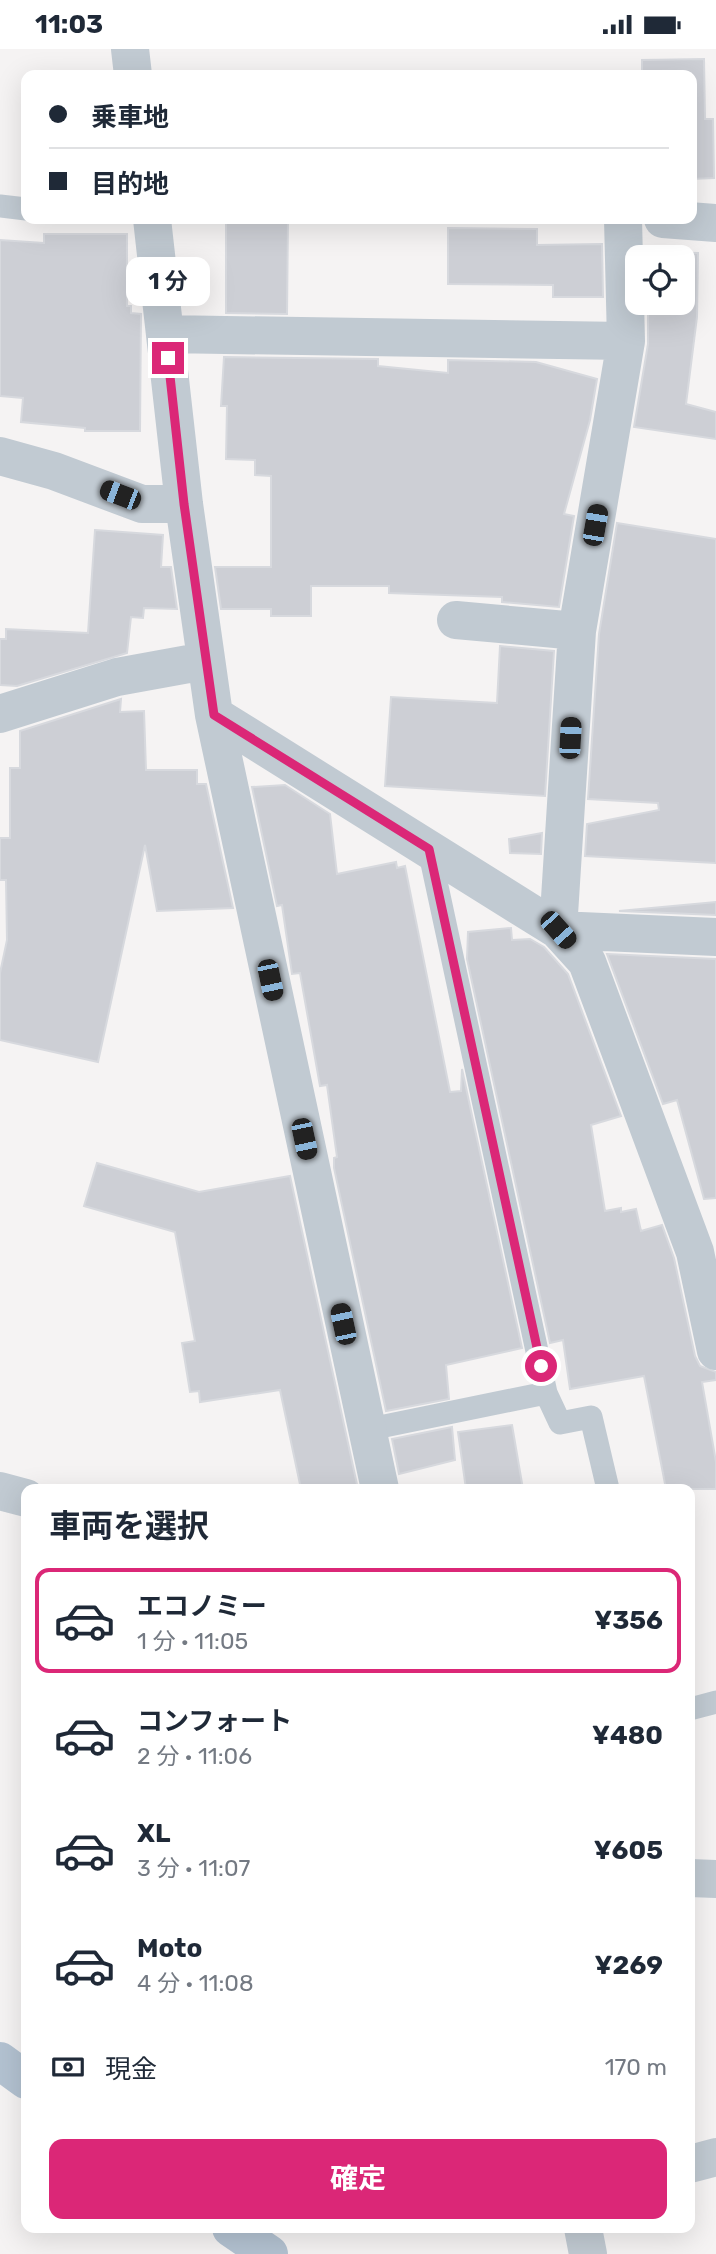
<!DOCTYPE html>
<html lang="ja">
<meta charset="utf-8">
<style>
:root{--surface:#fff;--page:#f6f6f7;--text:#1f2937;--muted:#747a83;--line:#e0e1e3;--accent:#db2777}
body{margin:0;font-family:Rubik,"Noto Sans JP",sans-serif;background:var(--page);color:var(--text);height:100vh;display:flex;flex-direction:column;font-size:26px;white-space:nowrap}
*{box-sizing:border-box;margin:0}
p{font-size:23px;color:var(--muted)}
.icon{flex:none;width:38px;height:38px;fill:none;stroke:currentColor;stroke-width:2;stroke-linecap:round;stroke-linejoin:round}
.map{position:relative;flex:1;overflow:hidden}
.sheet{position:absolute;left:21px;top:1435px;width:674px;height:749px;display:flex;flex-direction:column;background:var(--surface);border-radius:14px;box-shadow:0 7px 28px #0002}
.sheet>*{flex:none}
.top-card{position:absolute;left:21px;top:21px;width:676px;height:154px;border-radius:14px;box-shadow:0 7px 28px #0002;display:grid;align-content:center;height:154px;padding:0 28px;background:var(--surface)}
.buttons{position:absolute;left:625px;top:196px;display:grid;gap:14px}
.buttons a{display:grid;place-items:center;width:70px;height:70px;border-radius:14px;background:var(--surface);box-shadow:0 7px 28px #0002;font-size:35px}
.end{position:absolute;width:32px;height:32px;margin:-16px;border:9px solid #db2777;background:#fff;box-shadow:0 0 0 4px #fff}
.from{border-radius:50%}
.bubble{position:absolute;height:49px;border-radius:14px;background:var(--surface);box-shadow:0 7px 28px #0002;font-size:23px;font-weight:700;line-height:49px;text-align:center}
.car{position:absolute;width:21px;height:42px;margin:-21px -10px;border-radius:9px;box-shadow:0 0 5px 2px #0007;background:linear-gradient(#222 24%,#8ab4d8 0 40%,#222 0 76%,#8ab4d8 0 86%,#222 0)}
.top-card b{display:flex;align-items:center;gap:24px;height:66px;font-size:26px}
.top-card b+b{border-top:2px solid var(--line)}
.top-card i{width:18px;height:18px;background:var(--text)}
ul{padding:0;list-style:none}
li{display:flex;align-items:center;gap:21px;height:105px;margin:0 14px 10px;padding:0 14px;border:4px solid transparent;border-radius:14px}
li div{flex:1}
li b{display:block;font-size:26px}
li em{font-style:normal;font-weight:700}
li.active{border-color:var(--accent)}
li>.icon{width:63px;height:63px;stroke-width:1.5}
h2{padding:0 28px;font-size:32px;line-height:84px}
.pay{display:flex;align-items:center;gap:18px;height:77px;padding:0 28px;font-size:26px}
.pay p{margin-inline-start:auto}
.action{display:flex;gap:14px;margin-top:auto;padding:14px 28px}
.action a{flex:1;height:80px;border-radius:14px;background:var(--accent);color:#fff;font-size:28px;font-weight:700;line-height:80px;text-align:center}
.status{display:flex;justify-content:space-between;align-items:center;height:49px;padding:0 35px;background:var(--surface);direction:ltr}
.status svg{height:19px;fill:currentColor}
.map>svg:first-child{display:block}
</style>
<div class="status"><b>11:03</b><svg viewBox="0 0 49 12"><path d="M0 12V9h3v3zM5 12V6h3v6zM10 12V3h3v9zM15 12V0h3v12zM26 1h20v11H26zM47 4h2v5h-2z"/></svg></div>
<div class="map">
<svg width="716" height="2205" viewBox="0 0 716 2205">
<rect width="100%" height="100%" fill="#f5f3f3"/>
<path fill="#cdcfd5" stroke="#d7d9de" stroke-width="2" d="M704,10L705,70H713L714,129L691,130V26H642V11Z
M226,170H288L287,265L226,264Z
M448,179L537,180V196L602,195L603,248H553V236L448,235Z
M44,185H127V257H131V264L141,265L140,382H85V379L21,373L23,349L0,347V191L44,194Z
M646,203L698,204L697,268L686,355L716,363V390L634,378L648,295V254H682V208H646Z
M224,308L378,310V317L448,324V311L536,313L597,330L590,371L564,465L574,467L559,558L502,553V548L389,544V537H311V567H271V560H221L215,518H271V427L255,426V411L226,410L227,357H221Z
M617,474L716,490V814L585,807L587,775L659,761L658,754L588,750L599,585Z
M95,481L163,486L161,518H171L177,560L144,559L143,569L131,568L127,604L17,637L0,636V590H6V580L88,584Z
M500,597L554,602L545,747L385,737L391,648L497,654Z
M121,650L120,663L144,662L146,721H197V735H206L233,859L157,862L145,796L98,1013L0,991V924L7,891L6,831H0V789H10V719H20V682Z
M285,736L330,765L337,825L396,813L397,819L405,817L450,1043L461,1042L462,1020L522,1299L446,1316L449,1350L386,1362L334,1119V1109L337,1108L327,1036L320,1037L300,924L292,925L282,856L277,857L252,738Z
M542,784L541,805L510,804L509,790Z
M716,853V866L619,862Z
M511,879L512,891L530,890L544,898L568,925L621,1067L591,1076L605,1162L621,1159V1163L636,1160L641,1182L662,1176L674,1209L695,1307L700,1317L716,1323V1331L702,1333L716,1413V1440H666L644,1327L570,1340L563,1291L550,1294L467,910L468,883Z
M607,905L716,910V1149L704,1150L677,1051L663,1055Z
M97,1114L199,1143L290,1127L358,1440H301L280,1341L200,1353L199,1342L190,1343L182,1294L195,1292L175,1183L84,1157Z
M512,1376L523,1440H466L458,1383Z
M452,1378L455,1411L399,1425L392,1390Z"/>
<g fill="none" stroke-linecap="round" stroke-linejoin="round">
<path stroke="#c1cad2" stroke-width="23" d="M0,157L26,160
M546,1344L560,1374L591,1368L608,1440
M365,1381L546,1344L429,800
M690,1660L716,1653"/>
<path stroke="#c1cad2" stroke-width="38" d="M130,0L133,26
M152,170L184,455L214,666L380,1440
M623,170L626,292L577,582L558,881L587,913L695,1203L716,1302
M663,170L716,174
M165,285L626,292
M0,407L54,422L142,455H184
M456,571L577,582
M0,665L117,628L205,612
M214,666L558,881L716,888
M0,1442L26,1449
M690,1829L716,1830
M690,2115L716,2108
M583,2179L588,2205"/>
<path stroke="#b3c2d1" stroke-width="38" d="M0,2012L26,2031
M231,2179L269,2205"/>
</g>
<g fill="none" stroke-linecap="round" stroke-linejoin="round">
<path stroke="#db2777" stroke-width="9" d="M168,309L184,455L214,666L429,800L541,1317"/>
</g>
</svg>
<div class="buttons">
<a><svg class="icon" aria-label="locate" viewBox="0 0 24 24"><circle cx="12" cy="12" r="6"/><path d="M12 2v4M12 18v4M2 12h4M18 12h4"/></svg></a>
</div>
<i class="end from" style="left:541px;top:1317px"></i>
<i class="end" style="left:168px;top:309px"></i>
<div class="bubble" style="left:126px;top:208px;width:84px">1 分</div>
<i class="car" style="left:120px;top:446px;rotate:291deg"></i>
<i class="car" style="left:595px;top:476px;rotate:10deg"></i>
<i class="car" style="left:570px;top:689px;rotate:3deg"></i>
<i class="car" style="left:558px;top:881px;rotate:138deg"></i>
<i class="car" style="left:270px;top:931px;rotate:168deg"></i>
<i class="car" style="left:304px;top:1090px;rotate:168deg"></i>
<i class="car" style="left:343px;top:1275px;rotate:348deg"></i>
<div class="top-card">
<b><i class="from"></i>乗車地</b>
<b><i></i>目的地</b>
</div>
<section class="sheet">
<h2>車両を選択</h2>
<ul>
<li class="active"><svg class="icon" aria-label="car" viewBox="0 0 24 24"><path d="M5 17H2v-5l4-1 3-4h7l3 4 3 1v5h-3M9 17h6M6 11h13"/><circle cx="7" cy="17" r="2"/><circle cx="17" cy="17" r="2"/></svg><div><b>エコノミー</b><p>1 分 · 11:05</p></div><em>¥356</em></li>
<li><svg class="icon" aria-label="car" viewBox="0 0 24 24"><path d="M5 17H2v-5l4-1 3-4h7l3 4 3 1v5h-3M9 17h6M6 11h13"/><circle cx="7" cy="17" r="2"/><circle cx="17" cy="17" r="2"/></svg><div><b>コンフォート</b><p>2 分 · 11:06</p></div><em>¥480</em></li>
<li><svg class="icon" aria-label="car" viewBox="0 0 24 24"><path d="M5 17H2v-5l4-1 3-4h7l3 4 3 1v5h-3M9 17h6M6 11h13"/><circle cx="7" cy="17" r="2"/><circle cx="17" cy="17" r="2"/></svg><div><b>XL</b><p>3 分 · 11:07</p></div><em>¥605</em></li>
<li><svg class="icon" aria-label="car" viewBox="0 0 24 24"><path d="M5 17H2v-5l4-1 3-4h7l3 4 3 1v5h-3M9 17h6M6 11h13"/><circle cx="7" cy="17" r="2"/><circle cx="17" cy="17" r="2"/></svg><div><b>Moto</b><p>4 分 · 11:08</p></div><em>¥269</em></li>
</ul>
<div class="pay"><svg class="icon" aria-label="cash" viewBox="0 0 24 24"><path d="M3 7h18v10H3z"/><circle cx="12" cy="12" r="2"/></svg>現金<p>170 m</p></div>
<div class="action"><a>確定</a></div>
</section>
</div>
